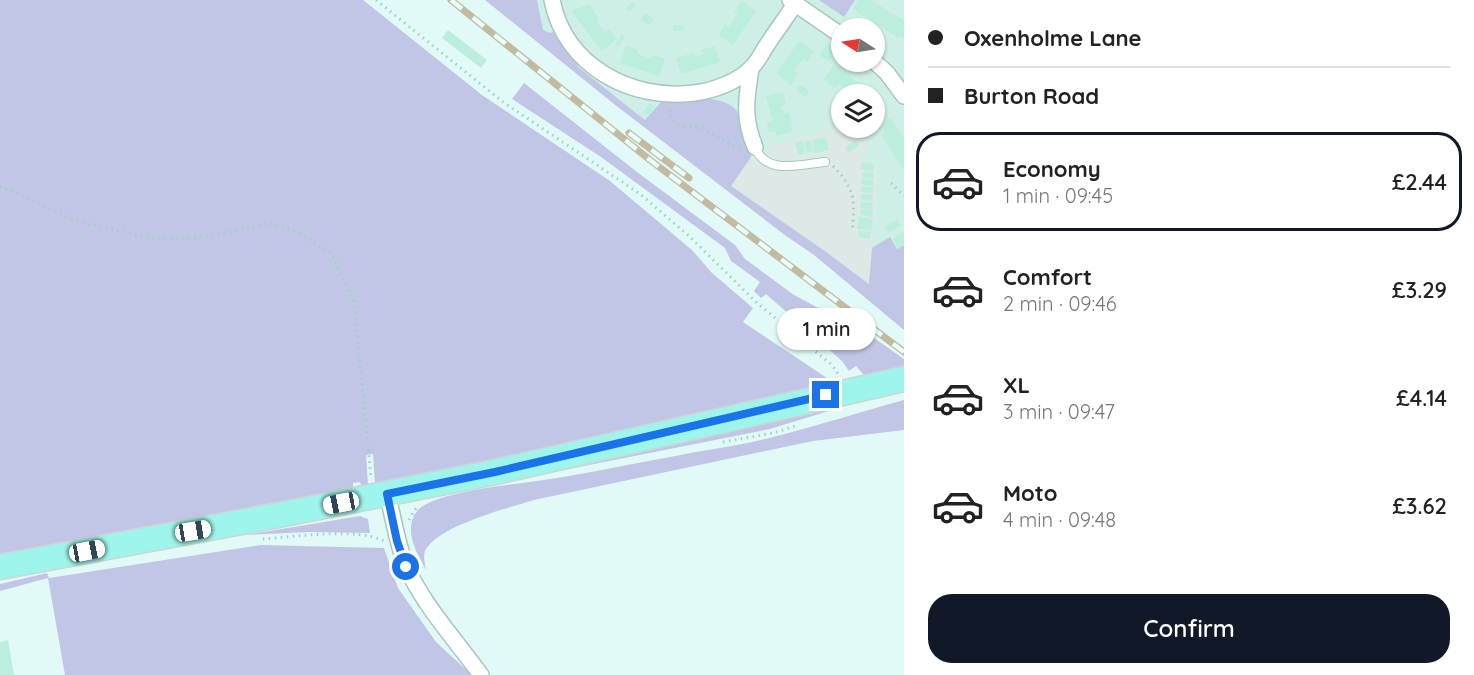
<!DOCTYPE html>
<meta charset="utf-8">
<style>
:root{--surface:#fff;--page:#f6f6f6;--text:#222;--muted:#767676;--line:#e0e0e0;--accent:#111827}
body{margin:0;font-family:Quicksand,sans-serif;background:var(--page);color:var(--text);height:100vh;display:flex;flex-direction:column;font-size:22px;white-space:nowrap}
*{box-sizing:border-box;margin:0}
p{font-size:20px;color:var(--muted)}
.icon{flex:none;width:33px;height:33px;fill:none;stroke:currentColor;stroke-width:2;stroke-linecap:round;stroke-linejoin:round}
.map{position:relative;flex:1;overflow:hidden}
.side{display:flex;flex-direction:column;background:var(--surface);width:570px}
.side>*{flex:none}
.banner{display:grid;align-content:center;height:132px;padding:0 24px;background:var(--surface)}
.needle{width:39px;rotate:282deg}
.tools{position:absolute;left:831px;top:18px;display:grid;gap:12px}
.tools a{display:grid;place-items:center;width:54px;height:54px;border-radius:50%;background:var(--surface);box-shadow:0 2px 4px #0004;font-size:30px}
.end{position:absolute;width:27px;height:27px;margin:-14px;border:8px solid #1a73e8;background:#fff;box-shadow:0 0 0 3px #fff}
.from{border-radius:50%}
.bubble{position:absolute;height:42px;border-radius:21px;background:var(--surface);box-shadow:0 2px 4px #0004;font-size:20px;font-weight:600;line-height:42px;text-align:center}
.car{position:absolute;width:18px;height:36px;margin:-18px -9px;border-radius:8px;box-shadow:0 0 4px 2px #0007;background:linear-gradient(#fff 24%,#345 0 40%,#fff 0 76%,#345 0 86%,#fff 0)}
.banner b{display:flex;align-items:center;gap:21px;height:57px;font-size:22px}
.banner b+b{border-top:2px solid var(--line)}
.banner i{width:15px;height:15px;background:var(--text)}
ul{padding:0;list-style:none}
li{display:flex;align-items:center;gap:18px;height:99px;margin:0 12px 9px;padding:0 12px;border:3px solid transparent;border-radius:24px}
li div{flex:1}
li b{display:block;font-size:22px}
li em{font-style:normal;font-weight:600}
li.selected{border-color:var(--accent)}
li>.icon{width:54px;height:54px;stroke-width:1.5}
.button{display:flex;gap:12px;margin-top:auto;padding:12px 24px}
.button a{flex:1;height:69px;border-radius:24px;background:var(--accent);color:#fff;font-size:24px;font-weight:600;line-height:69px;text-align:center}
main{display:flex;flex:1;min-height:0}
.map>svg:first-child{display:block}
</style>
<main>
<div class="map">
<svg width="904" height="675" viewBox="0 0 904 675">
<rect width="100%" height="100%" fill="#e1faf7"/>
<path fill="#ceeee8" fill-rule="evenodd" d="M494,0H904V307L879,291L697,161ZM842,28H874V62H842ZM842,94H874V128H842Z"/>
<path fill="#dce9e6" d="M841,126L871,145L860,156L865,161L877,164L876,173L878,174L870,284L822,249L731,186L751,157L774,145Z"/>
<path fill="#c1c6e6" d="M0,0H363L482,95L610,181L692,250L712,273L753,308L743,322L827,378L830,381L829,386L492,462L377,485L375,483L373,454L366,455L368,484L361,485L360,482L353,483V492L0,559Z
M485,0H537L543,30L550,33L557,30L580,62L577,66L645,120L662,101C684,100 721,92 737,111L751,157L731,186L822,249L869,284L872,248L890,237L897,249L904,245V330L814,255L786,236L614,104Z
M819,0H855L844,17Z
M524,83L637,172L735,245L745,259L794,295L826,312L857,334L874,338L904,359V366L864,375L856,366L849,371L842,361L766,294L761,298L754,291L760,282L731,261L725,248L601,157L512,99Z
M884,394L770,429L549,473L552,471Z
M904,400V430L813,441L534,500C508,508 437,526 425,551C423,557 425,564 426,570C416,552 403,530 417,511C431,494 499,486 522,483C571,477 620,466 670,457C704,450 739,446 773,437C817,426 860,412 904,400Z
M360,516L368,519L370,533L310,532L245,535Z
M261,545L384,548L398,588L436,642L472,675H65L48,578L0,591V584L47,573L49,578Z"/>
<path fill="#bbeedc" d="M858,0H871L904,21V39L899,36L898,38L853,9Z
M742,1L756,11L733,45L719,35L725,24L729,27L733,20L738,14L734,12Z
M634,2L636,6L629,12L626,7Z
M589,4L599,18L596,21L605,32L609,29L617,39L602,51L571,11Z
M645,13L654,18L650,25L641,21Z
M673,25L684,26L683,31L673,30Z
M448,30L487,60L481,68L442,38Z
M622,35L625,37L618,47L615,45Z
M799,41L814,51L807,62L803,59L794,71L798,74L791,85L776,74Z
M828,43L837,50L829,61L819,55Z
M626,46L638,50L637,54L652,59L653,55L665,59L659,76L620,63Z
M715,46L720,62L681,74L676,58L694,53L695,57L704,54L702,50Z
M834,65L868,89L864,94H848L850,92L838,84L835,88L824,80Z
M800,85L809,91L806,97L796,91Z
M783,92L786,105L781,106L784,114L789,112L793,131L776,136L775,131L769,132L767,123L773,122L766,96Z
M650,103L655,107L648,115L643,112Z
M891,118L904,138V170L882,136L885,124L884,122Z
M826,137L829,150L815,153L812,140Z
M802,140L805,153L798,155L795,142Z
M810,140L813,151L807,153L804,142Z
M855,140L859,145L848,153L845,148Z
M862,162L874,164L873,171L860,169Z
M863,172L874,173L873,179L862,178Z
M862,179L874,181L873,186L861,184Z
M861,186L873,187L872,193L861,192Z
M861,194L873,195L872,201L861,200Z
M861,201L873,203L872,209L860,208Z
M861,209L873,210L872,217L860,215Z
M859,217L873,219L872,230L857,229Z
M897,219L901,225L889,233L885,227Z
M859,231L871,232L870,239L858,237Z
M904,232V244L898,248L893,239Z
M8,640L14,675H0V642Z"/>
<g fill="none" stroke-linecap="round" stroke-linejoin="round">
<g stroke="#a7c7be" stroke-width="10">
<path id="service" d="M755,147C766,176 800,164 825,162"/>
</g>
<g stroke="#a7c7be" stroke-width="18">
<path id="minor" d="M552,0C565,66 631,101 694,93C712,91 738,82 751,68C758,62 762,52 767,45C776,31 786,18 795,4
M790,0L842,36
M874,61L887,73L904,96
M751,69C746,99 743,118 755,147
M387,494C394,518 396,542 406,565C420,601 458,643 481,675"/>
</g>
<g stroke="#ccd7d3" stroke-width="27">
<path id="primary" d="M0,567L284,514L495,472L904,379"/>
</g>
<path stroke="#9ed2c0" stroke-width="3" stroke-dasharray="1.5 4.5" stroke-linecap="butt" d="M376,0L503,102L640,194L689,236L757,303L832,365L839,375
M671,109C671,135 693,122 706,130C718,137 727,144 740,148
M833,166C856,189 855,202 852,232
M891,183L904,196
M0,186L80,222L155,239L198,238L271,223L299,233L331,253L354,301L371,478
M723,442L773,433L798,425
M409,520L416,508
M263,539C293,537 358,527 384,541"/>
<use href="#service" stroke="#fff" stroke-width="8"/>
<use href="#minor" stroke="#fff" stroke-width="15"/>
<use href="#primary" stroke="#9df5ec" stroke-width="24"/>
<g stroke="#c2bba1" stroke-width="7">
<path id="rail" d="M451,0L650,160L904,352
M629,133L689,178"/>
</g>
<use href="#rail" stroke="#e7fefb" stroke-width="4.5" stroke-dasharray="14" stroke-linecap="butt"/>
</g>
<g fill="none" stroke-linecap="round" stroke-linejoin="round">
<path stroke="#1a73e8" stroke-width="8" d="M406,567L397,541L387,494L495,472L826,395"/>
</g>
</svg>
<div class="tools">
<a><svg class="needle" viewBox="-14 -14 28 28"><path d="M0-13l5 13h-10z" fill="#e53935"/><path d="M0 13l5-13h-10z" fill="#767676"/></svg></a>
<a><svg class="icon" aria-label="layers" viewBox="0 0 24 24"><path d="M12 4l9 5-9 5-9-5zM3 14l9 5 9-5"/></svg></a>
</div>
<i class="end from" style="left:406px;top:567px"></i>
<i class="end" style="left:826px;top:395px"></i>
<div class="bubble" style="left:777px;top:308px;width:99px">1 min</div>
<i class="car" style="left:341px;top:503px;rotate:259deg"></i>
<i class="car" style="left:193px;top:531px;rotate:80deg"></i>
<i class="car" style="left:87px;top:551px;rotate:79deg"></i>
</div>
<section class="side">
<div class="banner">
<b><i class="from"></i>Oxenholme Lane</b>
<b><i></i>Burton Road</b>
</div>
<ul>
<li class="selected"><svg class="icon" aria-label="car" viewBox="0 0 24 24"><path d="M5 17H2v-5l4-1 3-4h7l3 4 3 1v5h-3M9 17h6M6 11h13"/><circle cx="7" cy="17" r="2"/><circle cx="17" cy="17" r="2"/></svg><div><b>Economy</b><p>1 min · 09:45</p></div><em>£2.44</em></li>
<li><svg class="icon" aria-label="car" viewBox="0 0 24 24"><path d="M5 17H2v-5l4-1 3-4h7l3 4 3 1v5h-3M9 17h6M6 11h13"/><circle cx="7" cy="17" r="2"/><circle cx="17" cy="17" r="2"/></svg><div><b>Comfort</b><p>2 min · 09:46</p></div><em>£3.29</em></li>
<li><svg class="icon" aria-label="car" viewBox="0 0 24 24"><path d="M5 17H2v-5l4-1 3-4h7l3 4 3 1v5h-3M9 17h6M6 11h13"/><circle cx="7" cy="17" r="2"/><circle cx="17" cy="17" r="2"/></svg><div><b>XL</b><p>3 min · 09:47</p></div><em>£4.14</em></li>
<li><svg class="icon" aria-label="car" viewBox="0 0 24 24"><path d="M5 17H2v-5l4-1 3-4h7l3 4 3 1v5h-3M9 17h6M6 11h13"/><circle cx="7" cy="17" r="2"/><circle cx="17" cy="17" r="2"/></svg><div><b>Moto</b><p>4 min · 09:48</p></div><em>£3.62</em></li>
</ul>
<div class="button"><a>Confirm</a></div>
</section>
</main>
